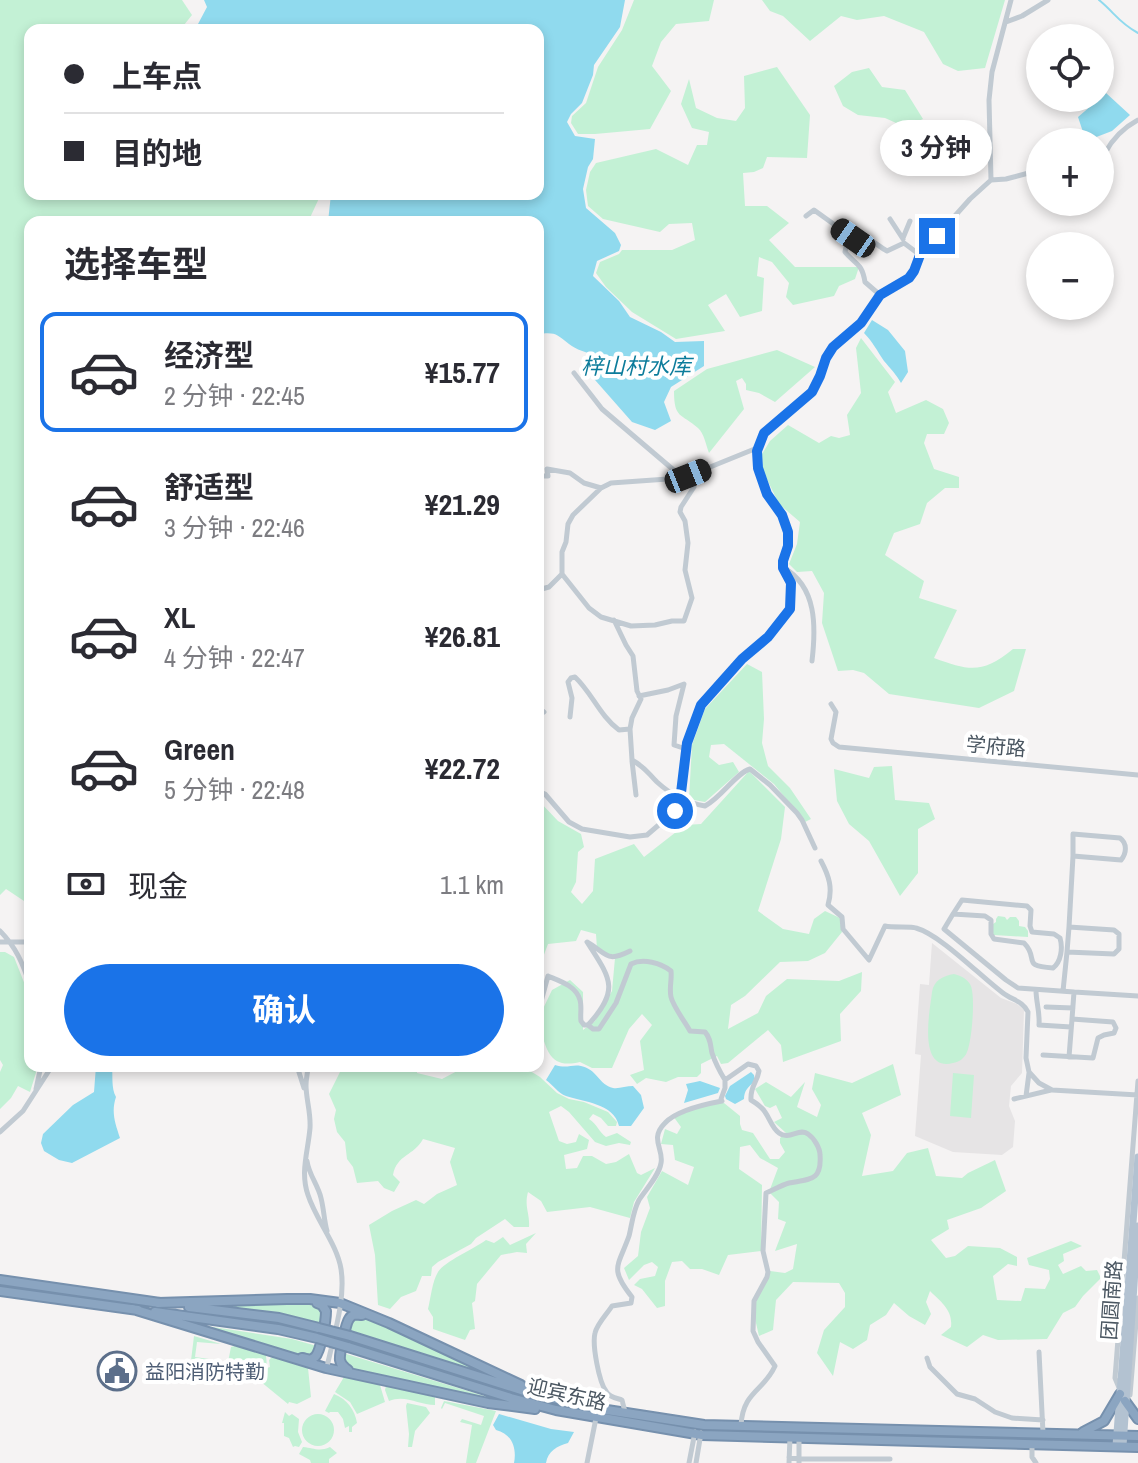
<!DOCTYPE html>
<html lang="zh">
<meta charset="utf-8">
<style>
:root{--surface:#fff;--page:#f7f7f7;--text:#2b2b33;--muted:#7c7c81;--line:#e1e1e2;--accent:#1a73e8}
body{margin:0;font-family:"Archivo Narrow","Noto Sans SC",sans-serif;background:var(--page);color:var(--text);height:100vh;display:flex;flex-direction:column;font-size:30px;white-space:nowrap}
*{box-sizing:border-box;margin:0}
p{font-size:26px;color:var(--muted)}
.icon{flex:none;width:44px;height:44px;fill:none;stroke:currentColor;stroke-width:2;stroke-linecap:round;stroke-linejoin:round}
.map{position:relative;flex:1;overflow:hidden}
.panel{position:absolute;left:24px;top:216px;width:520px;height:856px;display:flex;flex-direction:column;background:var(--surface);border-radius:16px;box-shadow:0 4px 12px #0003}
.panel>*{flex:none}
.banner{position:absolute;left:24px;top:24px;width:520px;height:176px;border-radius:16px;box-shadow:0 4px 12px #0003;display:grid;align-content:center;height:176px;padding:0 40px;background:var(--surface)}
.tools{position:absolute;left:1026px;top:24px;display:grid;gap:16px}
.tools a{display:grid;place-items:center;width:88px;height:88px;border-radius:50%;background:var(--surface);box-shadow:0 4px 12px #0003;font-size:40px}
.end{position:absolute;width:36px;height:36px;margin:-18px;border:10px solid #1a73e8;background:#fff;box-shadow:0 0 0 4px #fff}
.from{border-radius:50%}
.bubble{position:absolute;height:56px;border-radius:28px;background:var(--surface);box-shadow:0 4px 12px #0003;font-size:26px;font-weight:700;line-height:56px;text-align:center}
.car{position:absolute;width:24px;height:48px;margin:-24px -12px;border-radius:10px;box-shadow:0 0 6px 2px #0007;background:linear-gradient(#222 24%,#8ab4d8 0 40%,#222 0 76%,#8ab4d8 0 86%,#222 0)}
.banner b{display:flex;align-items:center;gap:28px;height:76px;font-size:30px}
.banner b+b{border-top:2px solid var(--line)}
.banner i{width:20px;height:20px;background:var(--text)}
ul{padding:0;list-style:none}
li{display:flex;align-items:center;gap:24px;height:120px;margin:0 16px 12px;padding:0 24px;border:4px solid transparent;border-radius:16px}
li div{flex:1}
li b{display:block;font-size:30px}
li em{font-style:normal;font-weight:700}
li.current{border-color:var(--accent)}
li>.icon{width:72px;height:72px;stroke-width:1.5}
h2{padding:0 40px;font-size:36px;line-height:96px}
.pay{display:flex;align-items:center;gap:20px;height:88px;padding:0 40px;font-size:30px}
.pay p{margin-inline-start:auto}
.action{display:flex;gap:16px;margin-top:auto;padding:16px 40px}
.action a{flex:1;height:92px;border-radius:48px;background:var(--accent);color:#fff;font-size:32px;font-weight:700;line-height:92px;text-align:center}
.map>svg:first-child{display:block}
</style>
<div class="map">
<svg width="1138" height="1463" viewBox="0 0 1138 1463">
<rect width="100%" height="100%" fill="#f5f3f3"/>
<path fill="#e6e4e5" d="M932,943L1001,998L1017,1004L1024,1010L1022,1073L1011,1086L1009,1106L1015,1121L1013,1147L1002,1155L953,1152L915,1136L921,1055L915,1054L920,984L929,985Z"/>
<path fill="#c3f1d5" d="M0,0H182L192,15L180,30H30V194H321L308,222H30V905L6,889L0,895Z
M634,0H714L709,21L676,24L661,42L652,66L671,91L650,129L595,134H578L571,123L572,116L586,103L598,67L622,30Z
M762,0H1005L985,68L958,71L943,64L924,32L884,16L857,20L841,16L810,41L783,16L770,11Z
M777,67L810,115L807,158L767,157L763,168L754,172L743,173L745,206H767L789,223L769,240L795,267H859L855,279L839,286L834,296L793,305L786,297L789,283L772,262L759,257L757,276L764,278L762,311L740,317L726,294L708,305L725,331L676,339L632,312L606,287L596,273L600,262L619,254L622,250H672L695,240L692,223L669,224L660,232L603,219L588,206L586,190L590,172L596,163L656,149L688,165L697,145H707L709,132L692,128L681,104L689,79L696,108L717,118L736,121L745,108L744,76Z
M869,68L882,87L905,90L923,119L905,127L885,118L858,115L843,106L834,86L852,72Z
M861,338L895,382L888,392L896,413L926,400L943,409L949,423L944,434H927L924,443L934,469L959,477V488H945L927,503L920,524L894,533L885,555L924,581L919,598L957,610L934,658C970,671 982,674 1013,649H1026L1014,691L979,708L889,694L864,673L853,670L838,671L822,623L824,593L812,571L797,572L789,564L797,544L800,522L779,504L763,471L762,454L770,441L788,425L819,443L831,436L839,438L850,435L847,415L861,393L856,348Z
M777,350L815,367L775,402L759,393L746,390V384L742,378L736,381L744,409L709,453C706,445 704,433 698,428C681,413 674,419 674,391L707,369Z
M747,664L762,672L764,719L762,743L768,766L790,788L811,819L805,822L774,784L724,744L711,745L709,757L719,765L733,762L739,772L705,802L689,799L692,745L705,709Z
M892,766L895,800L929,803L935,819L918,829V873L900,896L869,841L849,824L837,801L834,769L869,778L874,767Z
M749,771L785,807L781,839L758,911L783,929L809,934L814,919L825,911L840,918L842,932L825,953L808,961L780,962L745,996L731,1005L728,1029L758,1013L766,996L787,979L839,981L862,972L861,991L840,1014L841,1041L783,1062L781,1045L768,1030L728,1063L721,1064L717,1056L701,1064V1073L697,1077H678L666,1082L646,1078L637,1084L630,1075L644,1070L640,1041L652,1025L642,1014L629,1029L612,1068H592L580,1062C551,1069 547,1052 540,1028L538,1027V1014L541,1013L552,990L570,980L583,992V1030L595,1021L612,991L615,958L597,949L596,934L581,930L576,941L548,944L542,960L538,961V800L558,821L581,834L584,847L578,852L576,882L571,892L582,904L593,891L595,859L634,844L644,857L685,825L701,824Z
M998,916L1005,917L1007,920L1010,917H1016L1019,921V926L1025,927L1028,931V937L994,935L992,933L993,924L996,922V919Z
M0,952H5L14,957L29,995L30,1066H38L30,1092L18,1086L11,1098L0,1109V1072L3,1065L0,1060Z
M954,974C961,976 966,978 970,984C976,993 972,1041 967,1052C965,1058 959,1062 953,1063C917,1072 930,1010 932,992C934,980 943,976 954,974Z
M893,1064L901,1095L862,1113L871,1135L862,1176L893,1171L907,1153L928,1148L936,1176L962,1178L968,1173L995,1160L1006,1191L981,1208L947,1220L949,1229L931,1240L946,1258L955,1256L968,1246L1000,1248L1017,1257V1266L1008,1264L993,1276L997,1300L1021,1301L1025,1288L1045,1289L1050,1279L1049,1270L1029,1265L1027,1258L1071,1241L1082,1246L1063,1254L1064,1261L1058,1265L1063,1274L1081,1266L1086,1271L1097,1270L1101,1278L1083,1296L1075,1307L1063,1313L1047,1339L998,1340L983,1335L967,1347L941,1335L951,1327C953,1310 941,1302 930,1291L926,1302L931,1314L925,1325L909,1316L894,1303L886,1315L870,1325L867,1340L853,1349L840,1342L833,1376L817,1353L824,1330L845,1307V1293L839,1283L793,1282L776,1300L773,1330L759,1336L753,1310L759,1294L770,1271L785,1273L793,1269L797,1244L775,1251L786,1222L778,1219L779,1202L769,1192L778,1168L760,1158L750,1145L740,1147L739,1169L762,1185L761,1251L728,1255L719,1275L702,1269H690L682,1261L672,1262L665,1281V1306L657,1308L642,1289L634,1285L640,1279L655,1276L658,1267L652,1262L644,1265L629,1280L624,1268L638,1256L641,1232L650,1208L647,1197L662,1171L688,1185L694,1167L675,1160L673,1145L661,1144L665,1129L677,1134L681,1127L673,1116L708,1102L724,1103L740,1116V1124L742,1130L753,1133L770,1159H779L785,1152L780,1143V1138L786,1133L774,1122L782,1118L776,1105L770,1108L765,1106L755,1089L766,1082L791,1097L805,1082L797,1107L817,1117L821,1105L812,1089L815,1073L852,1083Z
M343,1066H452L436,1071L417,1067V1073L442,1079L459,1070L461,1066H522L540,1077L557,1093L569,1099L584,1102L608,1112L617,1122L616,1126H608L601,1118L593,1114L589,1119C597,1124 599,1132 606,1137L617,1133L631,1142L630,1145L619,1143L606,1146L595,1142L569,1112L561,1106L549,1112L559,1141L567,1144L576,1142L579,1134L589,1140L587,1149L564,1155L566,1169L577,1168L583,1156H592L606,1164L616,1162L629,1154L637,1173L641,1175L655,1168L634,1202L630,1218L590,1207L547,1212L541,1201L528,1192C524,1207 530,1213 529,1227H514L505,1219L476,1238L471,1244L438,1262L432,1267L431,1276H422L416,1291L401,1297L390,1309L378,1305L375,1255L369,1225L392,1211L416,1200L424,1204L437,1194L457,1185L450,1162L455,1148L423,1139C414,1156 397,1154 393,1175L400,1182L394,1192L384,1188L378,1181L357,1183L353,1167L347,1159L345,1142L337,1132L334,1119L336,1110L329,1094Z
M953,1073L974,1075L971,1118L950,1116Z
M536,1233L526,1244L527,1253L517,1252L501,1255L477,1284L475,1301L472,1303L475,1329L470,1330L465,1340L433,1329V1317L428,1309C431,1297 432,1282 438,1272C445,1261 474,1249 486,1240L494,1243L503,1237L510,1245Z
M272,1302L315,1304L324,1309L323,1324L224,1306L225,1304Z
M362,1316L387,1325L480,1369L481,1371L479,1372L348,1331L351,1319Z
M200,1325L292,1339L317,1346L316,1352L307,1358L199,1326Z
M194,1336L221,1344L197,1342L195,1357L216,1360L219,1381L189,1377Z
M235,1346L266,1355L267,1368L270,1367L269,1360L272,1357L308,1368L311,1397L297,1404L289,1402L288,1404L255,1377L231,1369L228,1362L231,1347Z
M343,1353L491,1398L492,1400L349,1369L345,1367Z
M108,1361L133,1364L129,1389L105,1385Z
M344,1377L380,1385L385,1402L357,1414L350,1402L335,1392Z
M386,1386L435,1397V1405C419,1405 405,1394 389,1401L385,1390Z
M334,1394C347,1399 355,1410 357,1423L352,1427V1432H349V1426L345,1428L343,1419L338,1412H330L329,1413L325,1411Z
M444,1401L496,1411L476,1463H466L472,1425L460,1422L462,1419L481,1425L484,1416L445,1403L442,1409L441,1408Z
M407,1403L426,1407L430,1413L415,1431L412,1447H408L409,1434L406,1406Z
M285,1412L289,1416L292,1414L299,1419L298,1432L302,1442L299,1447L295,1446L293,1447L289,1438L284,1436V1423H282Z
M302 1430a16 16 0 1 1 32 0a16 16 0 1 1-32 0Z
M303,1447C314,1448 319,1452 330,1447L337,1453L329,1459V1463H311L310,1460L299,1454Z"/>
<path fill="#90daee" d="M204,0H625L620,27L594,65L593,75L582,103L571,114L567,122L575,136L595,139L593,159L588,167L583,189L586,208L615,233L621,245L619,251L597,261L593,276L619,301L630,317L661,332L675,342L704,341V366L671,387L664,402L671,421L655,430L632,422L588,372L595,356C587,352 576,350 569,344C556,334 556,332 538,334V222H328L331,194H538V30H323C312,27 302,25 292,30H198V24L207,7Z
M1106,93L1130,115L1112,131L1086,141L1078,117Z
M872,320L888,330L905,351L908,372L901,383C896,374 890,368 884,361C877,351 873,342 864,333Z
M555,1065C567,1069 572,1064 581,1066C597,1069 599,1085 613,1088C619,1089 626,1086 633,1086L641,1095L644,1108L631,1126H619C614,1103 583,1102 566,1096C558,1093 553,1085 546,1080Z
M96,1066H112C113,1076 111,1088 116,1097C111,1112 115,1123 120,1138L72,1163L59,1160L44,1151L41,1143L43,1134L73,1105L94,1092Z
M751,1072L754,1075L755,1081C748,1087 744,1091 744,1099L735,1104L726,1099L725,1096L730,1086Z
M700,1081L720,1088L718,1093L684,1103L688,1090L686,1084Z
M499,1414L551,1429L574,1432L568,1443C557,1446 548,1451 546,1463H514C517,1448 512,1434 496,1430L493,1425Z"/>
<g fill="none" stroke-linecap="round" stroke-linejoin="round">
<path stroke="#90daee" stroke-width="2" d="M1099,0C1115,13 1118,22 1138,33"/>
<g stroke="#7690ad" stroke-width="12">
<path id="highway" d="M0,1280L160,1303
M0,1291L138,1310
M158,1303L287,1299H310L340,1303L389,1323L521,1385
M189,1307L279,1318L319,1328
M133,1309L326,1368L488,1403L535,1409
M155,1312L278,1329L317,1338
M350,1336L521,1390L594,1408L704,1425L1138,1436
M348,1347L511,1398L556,1410L702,1435L1138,1447
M302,1358C308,1359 310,1361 315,1357C321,1351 326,1320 326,1311L322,1305L317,1303
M348,1370C344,1367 341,1366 340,1360C339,1355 346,1323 349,1319C353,1313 356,1315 362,1315
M1125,1401L1138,1419
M1083,1432L1104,1421L1120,1394"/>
</g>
<path stroke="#c1cad2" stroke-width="5" d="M1006,22L1022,16L1048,0
M1100,154L1105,153C1113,138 1123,128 1138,120
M991,180L1006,179L1040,170
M806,216L814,210L853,238L846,247L845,252C856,265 862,263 865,282L880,295
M890,219L903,239
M853,238C869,234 874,244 887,251L904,243L920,255
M903,238L910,221
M574,373L602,409L683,478L757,448
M538,476H548L547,469L570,473L584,483L601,488L611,483L682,478
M601,488L573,515L568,524L566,542L562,552V574L589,608L601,617L631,626L655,625L672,621H684L692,598L685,570L688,543L685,521L680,512L681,507L694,487L688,476
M784,568C817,587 816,627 812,661
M538,590L549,587L562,574
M614,620L626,645L633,656L637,691L641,699L632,718L630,729L632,760C646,768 647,772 657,782C670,794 688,803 705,806C722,797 736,773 750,769L770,785L797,813L802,820L815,848
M639,696L668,690L684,684L676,716L674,745L686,749
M538,700L540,709L544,712
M831,704L836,712L831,739L833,743L839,747L1138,775
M570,717L572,698L568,682L571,678L575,677C592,693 600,716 619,730L630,729
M632,761L636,795
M538,791L545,794L569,822L582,829L630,837L647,835L675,811L680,801L687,743L701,705L742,659L768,637L790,609L791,583L783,568V561L788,546V532L782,515L767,494L758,468L757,451L764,433L812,392L820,376L826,358L833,347L861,323L880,295L909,278L914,271L920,255L970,199L991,180L989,100L992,72L1011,0
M821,861C829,876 833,888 828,905L842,917L843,929L869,960L885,926C893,928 911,926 916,928C941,935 981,977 1003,993C1012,1000 1023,1001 1028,1012L1026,1058L1029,1072L1039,1083L1052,1090L1138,1095
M953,914L962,900L1027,906L1031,910L1030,926L1032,932L1054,934L1060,938C1063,948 1061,962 1053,968C1020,966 1040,959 1024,943L994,939L991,934V920L985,916L953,914L944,929L1006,980L1018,988L1074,992
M1069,927L1073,856L1121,860C1127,853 1127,843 1120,838L1073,834V856
M0,931C16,947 23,964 30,985
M0,942H30
M29,971L27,961L30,953
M1036,990C1036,1002 1040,1012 1039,1025L1071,1027
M1063,991L1067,952L1114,954L1119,949V934L1114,930L1069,927L1067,952
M538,1007L540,1005L548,976C560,981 576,986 580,1000C582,1006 580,1015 581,1021L584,1025H588C621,989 610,978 587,942C608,954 606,963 630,951
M1046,1007L1073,1008
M588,1025L593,1029H599L616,1003L631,964C643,958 661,963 671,971C672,980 669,988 671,997C673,1006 685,1022 690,1031L705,1032C711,1039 710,1044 712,1053C715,1062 720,1072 725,1080V1088L721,1099L722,1101C706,1104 676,1111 665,1123C649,1139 664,1149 661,1163C659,1176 646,1189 639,1200C633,1211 632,1224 629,1236C618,1267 609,1268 632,1297L631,1303L612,1306C607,1314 597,1324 595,1333C592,1345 599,1382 606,1391C609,1397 616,1398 622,1400L625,1412
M1043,1055L1093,1058L1098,1038L1104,1035L1114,1033L1116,1028L1113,1022L1072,1019L1074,992L1138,996
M1069,1057L1072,1019
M297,1066L304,1088
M308,1066C308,1072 306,1078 306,1085C306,1099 311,1113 310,1128C308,1152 300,1172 308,1195C316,1220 337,1244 341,1269C346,1299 333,1338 327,1367
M725,1080L748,1064L756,1066L759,1071C757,1083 750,1086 751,1100C756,1103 762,1107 765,1112C770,1119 772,1128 779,1133C789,1141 800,1127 808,1134C814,1138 820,1148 820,1155C822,1181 810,1179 789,1183C782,1185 773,1190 766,1193L763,1251L768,1272L767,1277L754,1301L753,1331L758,1342L775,1366C764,1391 743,1391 741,1425
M36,1089L41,1066
M1026,1096L1029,1073
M1014,1099L1051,1090
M0,1132L23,1111L52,1066
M307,1161C309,1175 318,1185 321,1198C324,1210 324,1220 327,1231
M1039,1352L1043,1433
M927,1358L930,1367L957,1394L975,1399L995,1412L1012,1418L1043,1420
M1120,1390L1115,1378L1138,1081
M1126,1397L1130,1395L1138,1298
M799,1438V1463
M1032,1444V1457L1036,1463
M789,1457L798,1459H890
M587,1463L596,1418
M689,1463L695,1432
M696,1463L701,1433
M789,1463L790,1437"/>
<path stroke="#b3c2d1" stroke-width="7" d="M1116,1446L1138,1157
M1123,1446L1138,1226"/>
<use href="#highway" stroke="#8ba5c1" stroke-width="8"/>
<g stroke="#7690ad" stroke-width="12" stroke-linecap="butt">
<path id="highway-bridge" d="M319,1328L350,1336
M317,1338L348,1347"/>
</g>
<use href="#highway-bridge" stroke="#8ba5c1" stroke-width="8"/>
</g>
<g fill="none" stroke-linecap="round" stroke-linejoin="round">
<path stroke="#1a73e8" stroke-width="10" d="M675,811L680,801L687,743L701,705L742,659L768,637L790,609L791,583L783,568V561L788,546V532L782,515L767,494L758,468L757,451L764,433L812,392L820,376L826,358L833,347L861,323L880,295L909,278L914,271L920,255L937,236"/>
</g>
<defs>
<g id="civic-ring" transform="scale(2)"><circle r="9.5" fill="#fff" stroke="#5c6f8a" stroke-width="1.5"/><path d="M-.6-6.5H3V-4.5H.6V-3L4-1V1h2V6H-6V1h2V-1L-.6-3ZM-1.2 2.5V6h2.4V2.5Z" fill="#5c6f8a"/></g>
</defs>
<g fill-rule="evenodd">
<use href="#civic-ring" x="117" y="1371"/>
</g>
<g text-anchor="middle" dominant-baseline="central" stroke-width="8" stroke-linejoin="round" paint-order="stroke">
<g font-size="20" fill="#4a5661" stroke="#fff">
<text transform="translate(996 746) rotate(5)">学府路</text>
<text transform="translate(1111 1300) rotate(-86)">团圆南路</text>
<text transform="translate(567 1394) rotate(13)">迎宾东路</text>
</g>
<g font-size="20" fill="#4e5e75" stroke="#fff" text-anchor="start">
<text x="145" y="1371">益阳消防特勤</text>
</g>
<g font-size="22" font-style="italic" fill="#0c7c9b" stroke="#fff">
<text x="636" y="366">梓山村水库</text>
</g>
</g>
</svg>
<div class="tools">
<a><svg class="icon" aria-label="locate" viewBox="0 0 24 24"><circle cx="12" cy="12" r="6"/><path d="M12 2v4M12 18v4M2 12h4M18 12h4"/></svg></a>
<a>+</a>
<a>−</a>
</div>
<i class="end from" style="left:675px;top:811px"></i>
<i class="end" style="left:937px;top:236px"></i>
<div class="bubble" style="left:880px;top:120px;width:112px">3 分钟</div>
<i class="car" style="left:853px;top:238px;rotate:305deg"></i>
<i class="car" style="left:688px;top:476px;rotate:68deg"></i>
<div class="banner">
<b><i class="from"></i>上车点</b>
<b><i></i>目的地</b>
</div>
<section class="panel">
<h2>选择车型</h2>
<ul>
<li class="current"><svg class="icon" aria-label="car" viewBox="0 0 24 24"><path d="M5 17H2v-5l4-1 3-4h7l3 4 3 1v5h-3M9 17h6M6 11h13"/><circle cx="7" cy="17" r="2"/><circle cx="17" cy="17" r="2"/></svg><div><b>经济型</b><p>2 分钟 · 22:45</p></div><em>¥15.77</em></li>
<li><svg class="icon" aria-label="car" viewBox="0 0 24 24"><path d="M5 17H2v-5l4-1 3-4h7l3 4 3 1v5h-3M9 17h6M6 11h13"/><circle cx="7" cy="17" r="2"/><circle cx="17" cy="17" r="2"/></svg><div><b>舒适型</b><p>3 分钟 · 22:46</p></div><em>¥21.29</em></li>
<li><svg class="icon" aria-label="car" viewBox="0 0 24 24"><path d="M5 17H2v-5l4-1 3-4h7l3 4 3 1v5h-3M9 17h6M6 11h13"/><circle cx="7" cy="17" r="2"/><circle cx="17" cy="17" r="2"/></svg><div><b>XL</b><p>4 分钟 · 22:47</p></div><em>¥26.81</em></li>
<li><svg class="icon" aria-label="car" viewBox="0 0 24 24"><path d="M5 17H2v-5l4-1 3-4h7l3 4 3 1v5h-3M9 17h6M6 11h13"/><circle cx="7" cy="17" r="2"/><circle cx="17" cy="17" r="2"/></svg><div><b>Green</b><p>5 分钟 · 22:48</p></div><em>¥22.72</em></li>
</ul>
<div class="pay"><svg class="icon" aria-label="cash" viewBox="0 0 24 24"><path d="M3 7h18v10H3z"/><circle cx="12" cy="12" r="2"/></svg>现金<p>1.1 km</p></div>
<div class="action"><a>确认</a></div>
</section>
</div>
